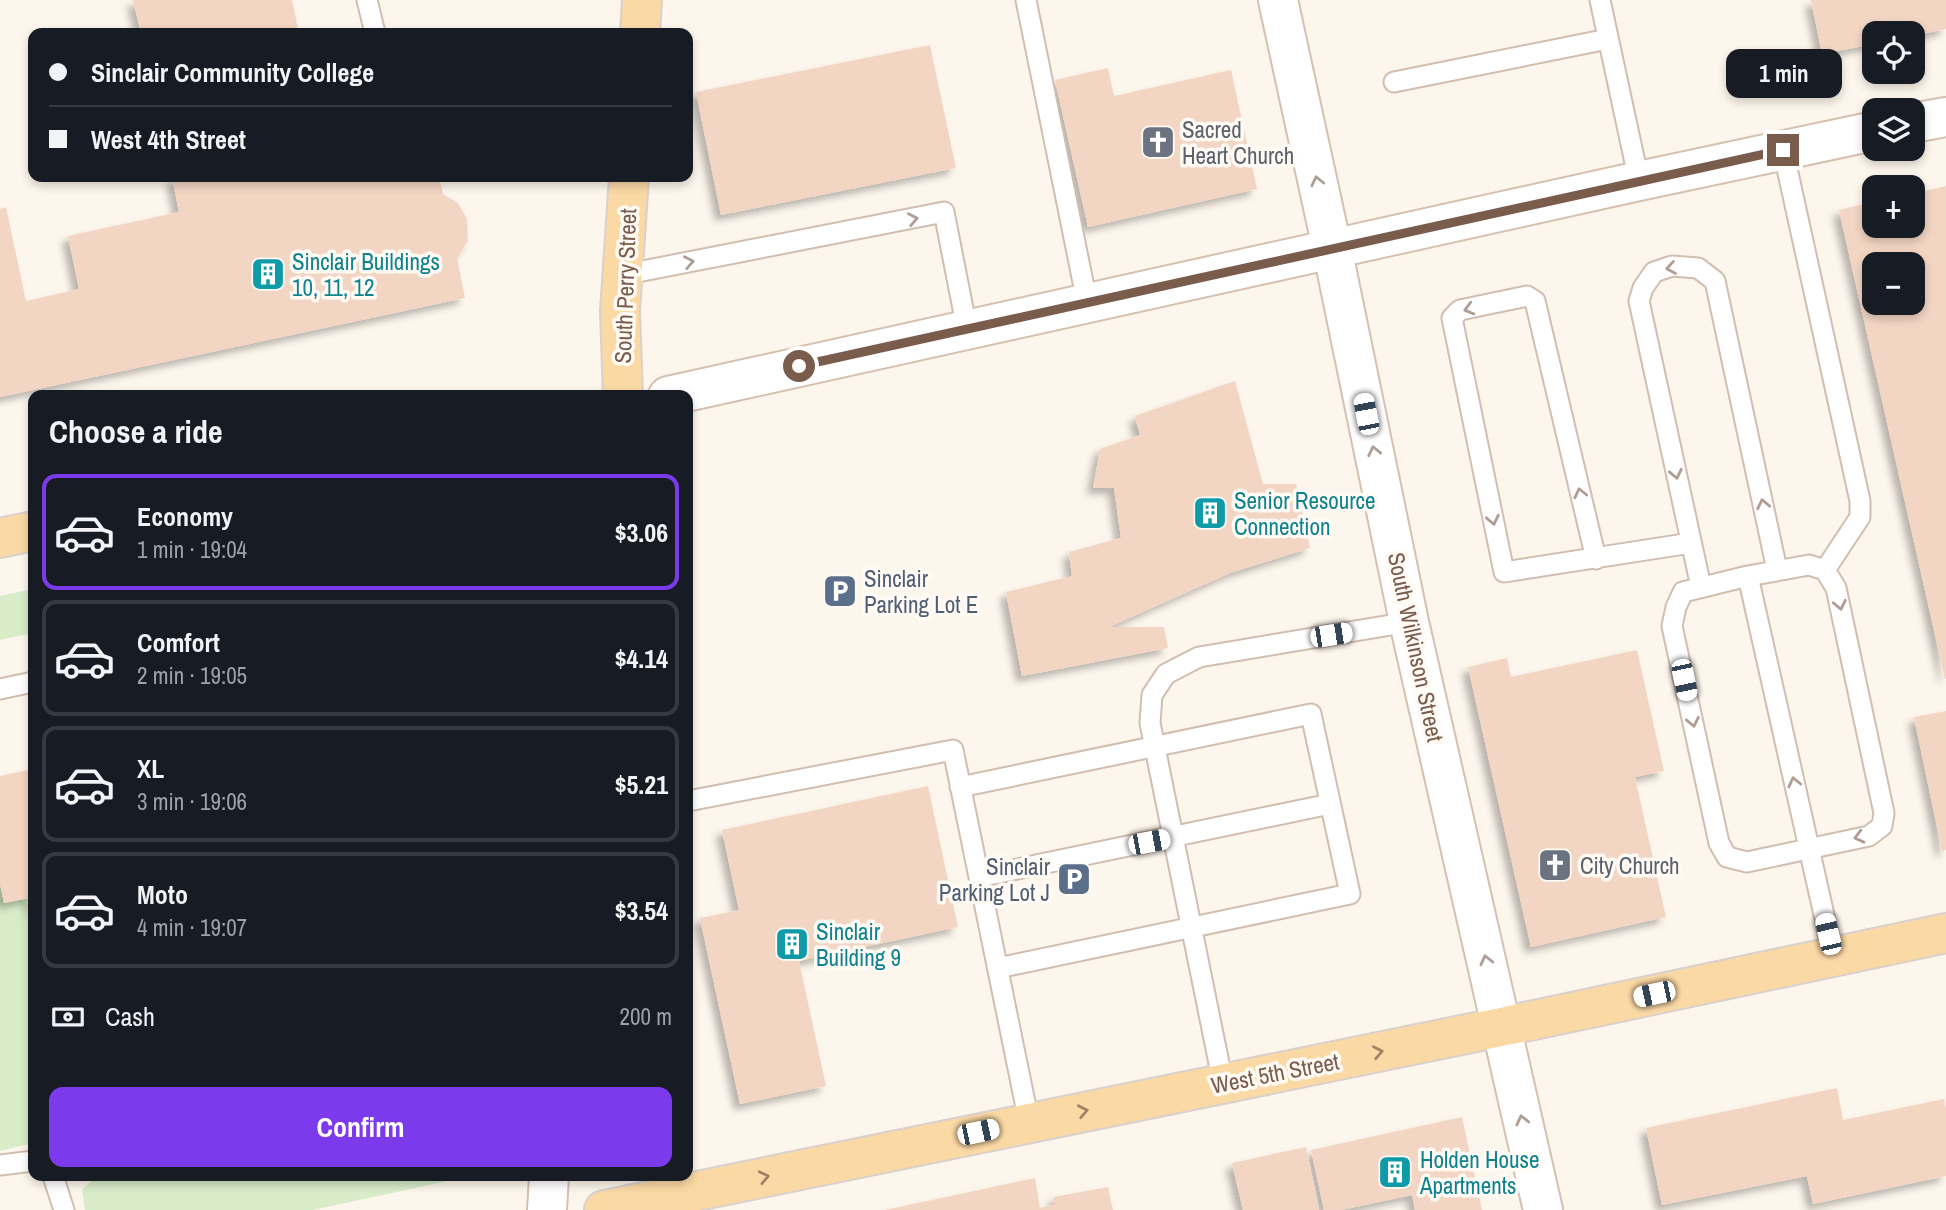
<!DOCTYPE html>
<meta charset="utf-8">
<style>
:root{--surface:#171b24;--page:#242831;--text:#f1f3f6;--muted:#9ea1a6;--line:#363941;--accent:#7c3aed}
body{margin:0;font-family:"Archivo Narrow",sans-serif;background:var(--page);color:var(--text);height:100vh;display:flex;flex-direction:column;font-size:26px;white-space:nowrap}
*{box-sizing:border-box;margin:0}
p{font-size:23px;color:var(--muted)}
.icon{flex:none;width:38px;height:38px;fill:none;stroke:currentColor;stroke-width:2;stroke-linecap:round;stroke-linejoin:round}
.map{position:relative;flex:1;overflow:hidden}
.side{position:absolute;left:28px;top:390px;width:665px;height:791px;display:flex;flex-direction:column;background:var(--surface);border-radius:14px;box-shadow:0 4px 10px #0003}
.side>*{flex:none}
.banner{position:absolute;left:28px;top:28px;width:665px;height:154px;border-radius:14px;box-shadow:0 4px 10px #0003;display:grid;align-content:center;height:154px;padding:0 21px;background:var(--surface)}
.controls{position:absolute;left:1862px;top:21px;display:grid;gap:14px}
.controls a{display:grid;place-items:center;width:63px;height:63px;border-radius:14px;background:var(--surface);box-shadow:0 4px 10px #0003;font-size:35px}
.end{position:absolute;width:32px;height:32px;margin:-16px;border:9px solid #7a5c4d;background:#fff;box-shadow:0 0 0 4px #fff}
.from{border-radius:50%}
.bubble{position:absolute;height:49px;border-radius:14px;background:var(--surface);box-shadow:0 4px 10px #0003;font-size:23px;font-weight:700;line-height:49px;text-align:center}
.car{position:absolute;width:21px;height:42px;margin:-21px -10px;border-radius:9px;box-shadow:0 0 5px 2px #0007;background:linear-gradient(#fff 24%,#345 0 40%,#fff 0 76%,#345 0 86%,#fff 0)}
.banner b{display:flex;align-items:center;gap:24px;height:66px;font-size:26px}
.banner b+b{border-top:2px solid var(--line)}
.banner i{width:18px;height:18px;background:var(--text)}
ul{padding:0;list-style:none}
li{display:flex;align-items:center;gap:21px;height:116px;margin:0 14px 10px;padding:0 7px;border:4px solid var(--line);border-radius:14px}
li div{flex:1}
li b{display:block;font-size:26px}
li em{font-style:normal;font-weight:700}
li.current{border-color:var(--accent)}
li>.icon{width:63px;height:63px;stroke-width:1.5}
h2{padding:0 21px;font-size:32px;line-height:84px}
.pay{display:flex;align-items:center;gap:18px;height:77px;padding:0 21px;font-size:26px}
.pay p{margin-inline-start:auto}
.primary-button{display:flex;gap:14px;margin-top:auto;padding:14px 21px}
.primary-button a{flex:1;height:80px;border-radius:14px;background:var(--accent);color:#fff;font-size:28px;font-weight:700;line-height:80px;text-align:center}
.map>svg:first-child{display:block}
</style>
<div class="map">
<svg width="1946" height="1210" viewBox="0 0 1946 1210">
<defs>
<filter id="shadow"><feDropShadow dx="-6" dy="6" stdDeviation="3.5" flood-color="#0004"/></filter>
</defs>
<rect width="100%" height="100%" fill="#fdf6ec"/>
<path fill="#d8ecc9" d="M33,589V633L0,640V596Z
M0,884L4,903L29,898L33,919V1143L0,1151Z
M96,1176H471L313,1210H85L82,1190Z"/>
<path fill="#f3d5c3" fill-rule="evenodd" filter="url(#shadow)" d="M133,0H292L299,33H141Z
M1811,0H1946V29L1913,36V33H1874V44L1822,54Z
M930,45L956,168L721,215L696,92Z
M1108,68L1114,96L1231,70L1257,189L1088,227L1055,80Z
M172,177H439L443,194L458,203L467,219L468,241L457,258L465,298L0,397V209L6,207L26,301L79,289L68,236L179,212Z
M1946,186V679H1945L1839,210L1874,202V226H1913V194ZM1874,264H1913V303H1874Z
M1235,381L1263,484H1296L1310,548L1230,573L1109,627H1164L1168,648L1022,676L1006,592L1072,576L1069,552L1121,538L1114,488H1093L1100,449L1140,435L1135,416Z
M1637,650L1664,771L1635,777L1666,917L1531,947L1468,667L1507,658L1511,677Z
M1946,711V850L1942,851L1914,717Z
M33,769V913H32L29,898L4,903L0,884V776Z
M928,786L958,927L799,961L826,1086L740,1104L700,918L739,910L722,830Z
M1837,1088L1843,1120L1944,1099L1946,1109V1176L1813,1204L1807,1176L1662,1205L1646,1128Z
M1462,1117L1482,1210H1415L1412,1195L1341,1210H1324L1311,1150Z
M1306,1147L1319,1210H1243L1232,1163Z
M1035,1178L1040,1208L1054,1205V1197L1108,1187L1113,1210H885Z"/>
<g fill="none" stroke-linecap="round" stroke-linejoin="round">
<g stroke="#d1beb0" stroke-width="23">
<path id="lane" d="M367,0L375,33
M1026,0L1087,302
M1600,0L1639,181
M1394,82L1608,39
M1783,150L1860,501V517L1825,570
M622,275L944,212L967,329
M1596,559L1535,301L1527,296L1460,310L1452,318L1504,572L1691,543
M1748,576L1809,565L1825,570L1836,588L1884,813L1882,826L1869,836L1747,862L1727,857L1719,843L1672,626L1676,607L1683,592L1748,576L1833,955
M1701,587L1639,301L1643,288L1654,272L1672,266L1698,268L1715,281L1777,570
M0,689L33,682
M960,787L1311,714L1350,894L998,968
M688,801L953,750L1029,1122
M979,877L1330,804
M1223,1083L1150,723L1152,695L1166,674L1199,657L1409,622
M0,1165L33,1161
M53,1176L64,1210"/>
</g>
<g stroke="#d6c0b0" stroke-width="42">
<path id="secondary" d="M1278,0L1332,248L1409,622L1543,1210
M1913,123L1946,117
M668,396L1639,181L1874,131
M547,1210L549,1176"/>
</g>
<g stroke="#dad1cd" stroke-width="42">
<path id="primary" d="M640,33L642,0
M623,396L620,311L629,177
M0,538L33,531
M604,1210L1501,1027L1946,933"/>
</g>
<use href="#lane" stroke="#fff" stroke-width="19"/>
<use href="#secondary" stroke="#fff" stroke-width="38"/>
<use href="#primary" stroke="#fbd9a5" stroke-width="38"/>
</g>
<defs><path id="oneway-chevron" d="M-2-3.5L2.5 0L-2 3.5" fill="none" stroke-width="1.6" stroke-linecap="round" stroke-linejoin="round" transform="scale(1.75)"/></defs>
<g stroke="#af9d94">
<use href="#oneway-chevron" transform="translate(1317 181) rotate(-103)"/>
<use href="#oneway-chevron" transform="translate(913 219) rotate(-11)"/>
<use href="#oneway-chevron" transform="translate(689 262) rotate(-11)"/>
<use href="#oneway-chevron" transform="translate(1671 268) rotate(170)"/>
<use href="#oneway-chevron" transform="translate(1469 309) rotate(165)"/>
<use href="#oneway-chevron" transform="translate(1374 451) rotate(-102)"/>
<use href="#oneway-chevron" transform="translate(1676 474) rotate(78)"/>
<use href="#oneway-chevron" transform="translate(1580 493) rotate(-103)"/>
<use href="#oneway-chevron" transform="translate(1763 504) rotate(-102)"/>
<use href="#oneway-chevron" transform="translate(1493 520) rotate(78)"/>
<use href="#oneway-chevron" transform="translate(1840 605) rotate(78)"/>
<use href="#oneway-chevron" transform="translate(1693 722) rotate(78)"/>
<use href="#oneway-chevron" transform="translate(1794 782) rotate(-103)"/>
<use href="#oneway-chevron" transform="translate(1859 837) rotate(166)"/>
<use href="#oneway-chevron" transform="translate(1486 960) rotate(-103)"/>
<use href="#oneway-chevron" transform="translate(1522 1120) rotate(-103)"/>
</g>
<g stroke="#a18267">
<use href="#oneway-chevron" transform="translate(1378 1052) rotate(-11)"/>
<use href="#oneway-chevron" transform="translate(1083 1111) rotate(-11)"/>
<use href="#oneway-chevron" transform="translate(764 1177) rotate(-12)"/>
</g>
<g fill="none" stroke-linecap="round" stroke-linejoin="round">
<path stroke="#7a5c4d" stroke-width="9" d="M799,366L1783,150"/>
</g>
<defs>
<g id="church-square" transform="scale(1.75)"><rect x="-9" y="-9" width="18" height="18" rx="4" fill="#6b7280" stroke="#fffaf3"/><path d="M-1.2-6h2.4v3.5h3.3v2.4h-3.3V6h-2.4V-.1h-3.3v-2.4h3.3Z" fill="#fff"/></g>
<g id="building-square" transform="scale(1.75)"><rect x="-9" y="-9" width="18" height="18" rx="4" fill="#0f9aa8" stroke="#fffaf3"/><path d="M-4-6H4V6H1V3H-1V6H-4ZM-2.5-4.3h1.7v1.8h-1.7ZM.8-4.3h1.7v1.8H.8ZM-2.5-1h1.7V.8h-1.7ZM.8-1h1.7V.8H.8Z" fill="#fff"/></g>
<g id="parking-square" transform="scale(1.75)"><rect x="-9" y="-9" width="18" height="18" rx="4" fill="#5c6f8a" stroke="#fffaf3"/><path d="M-3.5-5.5H1a3.5 3.5 0 0 1 0 7H-1V5.5H-3.5ZM-1-3.4V-.6H.8a1.4 1.4 0 0 0 0-2.8Z" fill="#fff"/></g>
</defs>
<g fill-rule="evenodd">
<use href="#church-square" x="1158" y="142"/>
<use href="#building-square" x="268" y="274"/>
<use href="#building-square" x="1210" y="513"/>
<use href="#parking-square" x="840" y="591"/>
<use href="#church-square" x="1555" y="865"/>
<use href="#parking-square" x="1074" y="879"/>
<use href="#building-square" x="792" y="944"/>
<use href="#building-square" x="1395" y="1172"/>
</g>
<g text-anchor="middle" dominant-baseline="central" stroke-width="7" stroke-linejoin="round" paint-order="stroke">
<g font-size="23" fill="#5b616d" stroke="#fffaf3" text-anchor="start">
<text x="1182" y="129">Sacred<tspan x="1182" dy="26">Heart Church</tspan></text>
<text x="1580" y="865">City Church</text>
</g>
<g font-size="23" fill="#0d838f" stroke="#fffaf3" text-anchor="start">
<text x="292" y="261">Sinclair Buildings<tspan x="292" dy="26">10, 11, 12</tspan></text>
<text x="1234" y="500">Senior Resource<tspan x="1234" dy="26">Connection</tspan></text>
<text x="816" y="931">Sinclair<tspan x="816" dy="26">Building 9</tspan></text>
<text x="1420" y="1159">Holden House<tspan x="1420" dy="26">Apartments</tspan></text>
</g>
<g font-size="23" fill="#7a5c4d" stroke="#fffaf3">
<text transform="translate(625 286) rotate(-88)">South Perry Street</text>
<text transform="translate(1416 647) rotate(78)">South Wilkinson Street</text>
<text transform="translate(1275 1073) rotate(-11)">West 5th Street</text>
</g>
<g font-size="23" fill="#4e5e75" stroke="#fffaf3" text-anchor="start">
<text x="864" y="578">Sinclair<tspan x="864" dy="26">Parking Lot E</tspan></text>
<text x="1050" y="866" text-anchor="end">Sinclair<tspan x="1050" dy="26">Parking Lot J</tspan></text>
</g>
</g>
</svg>
<div class="controls">
<a><svg class="icon" aria-label="locate" viewBox="0 0 24 24"><circle cx="12" cy="12" r="6"/><path d="M12 2v4M12 18v4M2 12h4M18 12h4"/></svg></a>
<a><svg class="icon" aria-label="layers" viewBox="0 0 24 24"><path d="M12 4l9 5-9 5-9-5zM3 14l9 5 9-5"/></svg></a>
<a>+</a>
<a>−</a>
</div>
<i class="end from" style="left:799px;top:366px"></i>
<i class="end" style="left:1783px;top:150px"></i>
<div class="bubble" style="left:1726px;top:49px;width:116px">1 min</div>
<i class="car" style="left:1366px;top:414px;rotate:349deg"></i>
<i class="car" style="left:1331px;top:635px;rotate:81deg"></i>
<i class="car" style="left:1684px;top:680px;rotate:168deg"></i>
<i class="car" style="left:1149px;top:842px;rotate:79deg"></i>
<i class="car" style="left:1828px;top:934px;rotate:347deg"></i>
<i class="car" style="left:1654px;top:994px;rotate:258deg"></i>
<i class="car" style="left:978px;top:1132px;rotate:78deg"></i>
<div class="banner">
<b><i class="from"></i>Sinclair Community College</b>
<b><i></i>West 4th Street</b>
</div>
<section class="side">
<h2>Choose a ride</h2>
<ul>
<li class="current"><svg class="icon" aria-label="car" viewBox="0 0 24 24"><path d="M5 17H2v-5l4-1 3-4h7l3 4 3 1v5h-3M9 17h6M6 11h13"/><circle cx="7" cy="17" r="2"/><circle cx="17" cy="17" r="2"/></svg><div><b>Economy</b><p>1 min · 19:04</p></div><em>$3.06</em></li>
<li><svg class="icon" aria-label="car" viewBox="0 0 24 24"><path d="M5 17H2v-5l4-1 3-4h7l3 4 3 1v5h-3M9 17h6M6 11h13"/><circle cx="7" cy="17" r="2"/><circle cx="17" cy="17" r="2"/></svg><div><b>Comfort</b><p>2 min · 19:05</p></div><em>$4.14</em></li>
<li><svg class="icon" aria-label="car" viewBox="0 0 24 24"><path d="M5 17H2v-5l4-1 3-4h7l3 4 3 1v5h-3M9 17h6M6 11h13"/><circle cx="7" cy="17" r="2"/><circle cx="17" cy="17" r="2"/></svg><div><b>XL</b><p>3 min · 19:06</p></div><em>$5.21</em></li>
<li><svg class="icon" aria-label="car" viewBox="0 0 24 24"><path d="M5 17H2v-5l4-1 3-4h7l3 4 3 1v5h-3M9 17h6M6 11h13"/><circle cx="7" cy="17" r="2"/><circle cx="17" cy="17" r="2"/></svg><div><b>Moto</b><p>4 min · 19:07</p></div><em>$3.54</em></li>
</ul>
<div class="pay"><svg class="icon" aria-label="cash" viewBox="0 0 24 24"><path d="M3 7h18v10H3z"/><circle cx="12" cy="12" r="2"/></svg>Cash<p>200 m</p></div>
<div class="primary-button"><a>Confirm</a></div>
</section>
</div>
